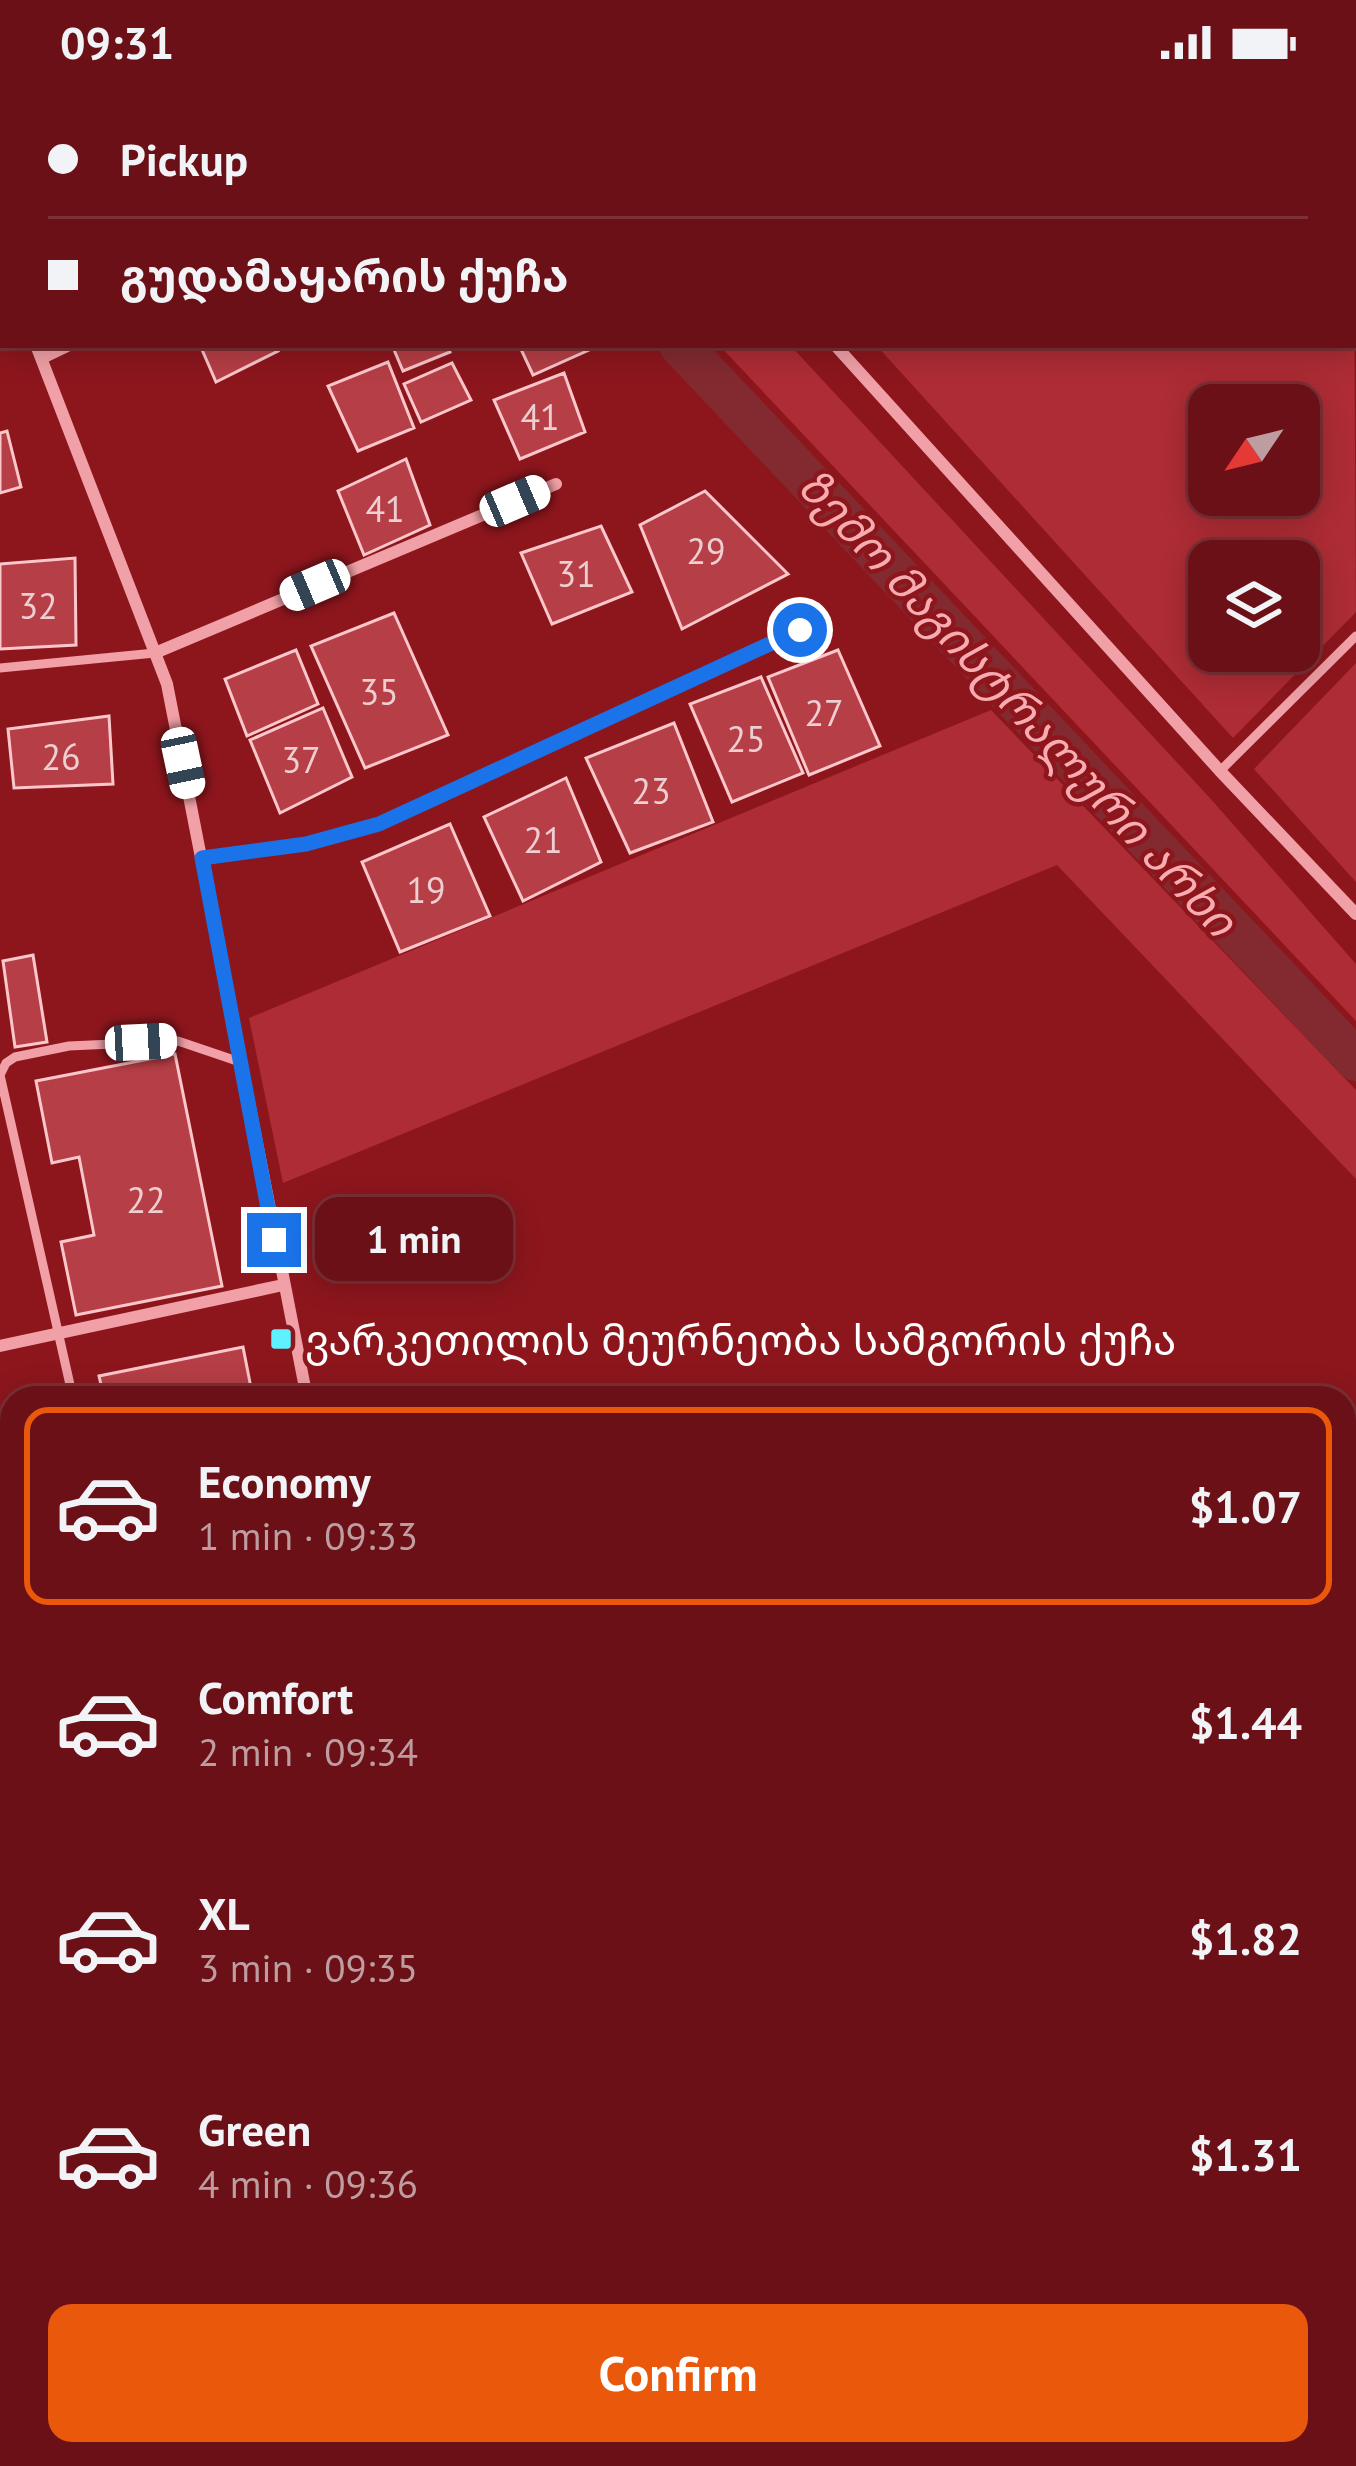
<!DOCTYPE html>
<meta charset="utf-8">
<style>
:root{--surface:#6a1016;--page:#721e23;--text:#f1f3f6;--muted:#be9da1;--line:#7d3035;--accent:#ea580c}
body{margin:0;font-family:"PT Sans","Noto Sans Georgian",sans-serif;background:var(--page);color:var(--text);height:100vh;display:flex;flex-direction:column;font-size:45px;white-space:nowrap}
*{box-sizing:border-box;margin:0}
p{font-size:39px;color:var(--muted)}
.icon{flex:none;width:66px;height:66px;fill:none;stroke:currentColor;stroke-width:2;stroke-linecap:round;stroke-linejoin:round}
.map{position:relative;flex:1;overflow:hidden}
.panel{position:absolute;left:0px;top:1302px;width:1356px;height:1080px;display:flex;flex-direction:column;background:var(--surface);border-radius:36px 36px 0 0;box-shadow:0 6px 30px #0003,0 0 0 3px var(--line)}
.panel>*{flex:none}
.top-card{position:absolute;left:0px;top:0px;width:1356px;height:264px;box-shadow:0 6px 30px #0003,0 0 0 3px var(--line);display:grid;align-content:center;height:264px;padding:0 48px;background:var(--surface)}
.needle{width:78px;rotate:235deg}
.buttons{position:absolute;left:1188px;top:300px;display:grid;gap:24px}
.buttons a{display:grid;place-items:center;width:132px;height:132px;border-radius:24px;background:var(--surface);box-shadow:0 6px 30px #0003,0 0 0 3px var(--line);font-size:60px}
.end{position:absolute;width:54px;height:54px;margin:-27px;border:15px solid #1a73e8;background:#fff;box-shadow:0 0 0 6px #fff}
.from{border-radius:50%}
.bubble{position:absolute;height:84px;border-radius:24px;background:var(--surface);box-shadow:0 6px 30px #0003,0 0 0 3px var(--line);font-size:39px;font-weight:600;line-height:84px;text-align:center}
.car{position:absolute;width:36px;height:72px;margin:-36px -18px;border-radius:15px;box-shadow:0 0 9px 3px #0007;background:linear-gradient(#fff 24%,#345 0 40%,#fff 0 76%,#345 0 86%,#fff 0)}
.top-card b{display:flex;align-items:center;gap:42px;height:114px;font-size:45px}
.top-card b+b{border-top:3px solid var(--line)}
.top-card i{width:30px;height:30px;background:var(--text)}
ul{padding:21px 0 0;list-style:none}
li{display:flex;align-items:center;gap:36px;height:198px;margin:0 24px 18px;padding:0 24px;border:6px solid transparent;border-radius:24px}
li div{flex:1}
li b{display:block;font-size:45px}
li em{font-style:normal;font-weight:600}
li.current{border-color:var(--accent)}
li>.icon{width:108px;height:108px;stroke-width:1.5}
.action{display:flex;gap:24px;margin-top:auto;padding:24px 48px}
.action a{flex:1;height:138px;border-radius:24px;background:var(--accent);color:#fff;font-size:48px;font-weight:600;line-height:138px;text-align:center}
.status{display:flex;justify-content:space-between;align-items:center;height:84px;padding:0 60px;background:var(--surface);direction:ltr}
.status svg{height:33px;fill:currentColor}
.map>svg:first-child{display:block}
</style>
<div class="status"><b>09:31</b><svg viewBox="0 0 49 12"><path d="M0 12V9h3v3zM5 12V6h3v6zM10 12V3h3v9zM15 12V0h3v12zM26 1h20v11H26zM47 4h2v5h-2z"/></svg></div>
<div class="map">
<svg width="1356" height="2382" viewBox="0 0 1356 2382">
<rect width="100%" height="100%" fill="#8d161d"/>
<path fill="#ae2c35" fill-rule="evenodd" d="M0,0H406L409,3H3L0,125Z
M1353,24L1356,528L1233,654L876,261H1353ZM1209,321H1299V411H1209ZM1299,477V567H1209V477Z
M719,261H790L1209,713L1356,880V937Z
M1356,579V798L1254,685Z
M991,626L1356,1006V1095L1057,781L283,1099L249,934Z"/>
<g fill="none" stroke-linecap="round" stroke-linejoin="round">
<path stroke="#832a30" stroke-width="42" d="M434,0L437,3
M680,261L1356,976"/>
</g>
<path fill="#b63e46" stroke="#fbc7cb" stroke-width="3" d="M200,261H275L278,267L216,298Z
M392,261H448L450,268L403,287Z
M519,261H587L589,266L533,291Z
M388,278L414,344L358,367L328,302Z
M452,279L471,316L421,338L404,300Z
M564,289L585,348L520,375L494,316Z
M7,347L21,403L0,409V349Z
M406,375L430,441L364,471L338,407Z
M705,407L788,490L682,545L640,441Z
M601,442L632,508L552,540L521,469Z
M75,474L76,561L0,565V480Z
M394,529L448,651L365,684L311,562Z
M296,566L318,620L247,652L225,595Z
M838,566L880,662L809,691L768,593Z
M761,593L803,689L732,718L690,620Z
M323,624L352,693L280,729L250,656Z
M109,632L113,700L14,704L8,645Z
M674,639L713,738L630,769L586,674Z
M566,694L601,778L523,817L484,733Z
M450,740L490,832L400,868L362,778Z
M33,871L47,958L15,963L3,877Z
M175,970L222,1202L76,1231L61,1158L94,1151L79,1073L52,1079L36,997Z
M243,1263L253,1314H104L99,1292Z
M12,1616V1668L0,1669V1617Z
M12,1680V1886L0,1888V1682Z
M12,2064V2223L0,2151V2066Z
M243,2370H392L395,2382H245Z"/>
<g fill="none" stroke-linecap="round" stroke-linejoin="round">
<path stroke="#f0a0a6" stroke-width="9" d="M1339,0L1342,3
M1353,15L1356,18
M0,584L155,569
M1220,687L1356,552
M202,774L306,761L379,740L800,546
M73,1314L0,991L6,979L15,973L69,962L178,957L240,978
M1344,1959L1356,1958
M220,2370L223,2382
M836,2370L838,2382
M1242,2370L1245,2382
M1318,2370L1320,2382"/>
<path stroke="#f0a0a6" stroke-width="12" d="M615,0L617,3
M0,194L3,200
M36,261L167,600L307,1314
M835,261L1220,687L1356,830
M42,274L69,261
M155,569L556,400
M0,1262L283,1201
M0,1982L12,1980
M507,2370L509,2382"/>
</g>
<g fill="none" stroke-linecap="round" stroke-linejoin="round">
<path stroke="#1a73e8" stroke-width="15" d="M274,1156L202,774L306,760L379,740L800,546"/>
</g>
<rect fill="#5ff1ff" stroke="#8d161d" stroke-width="4.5" x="269" y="1243" width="24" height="24" rx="6"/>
<g text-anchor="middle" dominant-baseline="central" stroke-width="9" stroke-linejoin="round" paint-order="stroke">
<g font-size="36" fill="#edcfd1">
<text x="540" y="332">41</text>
<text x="385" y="424">41</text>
<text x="706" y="466">29</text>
<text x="576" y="489">31</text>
<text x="38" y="521">32</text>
<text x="379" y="607">35</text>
<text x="824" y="628">27</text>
<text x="746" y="654">25</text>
<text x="61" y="672">26</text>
<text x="301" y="675">37</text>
<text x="651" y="706">23</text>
<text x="543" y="755">21</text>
<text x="426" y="805">19</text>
<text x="146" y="1115">22</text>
</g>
<g font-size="42" fill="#fff" stroke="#8d161d" text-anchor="start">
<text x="305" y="1255">ვარკეთილის მეურნეობა სამგორის ქუჩა</text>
</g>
<g font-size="45" font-style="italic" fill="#f7acb2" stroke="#8d161d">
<text transform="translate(1018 618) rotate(47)">ზემო მაგისტრალური არხი</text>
</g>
</g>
</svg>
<div class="buttons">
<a><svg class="needle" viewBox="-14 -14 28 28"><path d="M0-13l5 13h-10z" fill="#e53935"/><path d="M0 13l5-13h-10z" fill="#be9da1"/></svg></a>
<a><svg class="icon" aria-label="layers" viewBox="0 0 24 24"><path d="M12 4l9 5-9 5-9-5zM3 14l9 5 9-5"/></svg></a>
</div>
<i class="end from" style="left:800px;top:546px"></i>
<i class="end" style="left:274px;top:1156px"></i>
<div class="bubble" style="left:315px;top:1113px;width:198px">1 min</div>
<i class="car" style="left:515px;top:417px;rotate:67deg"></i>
<i class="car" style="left:315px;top:501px;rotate:247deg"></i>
<i class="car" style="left:183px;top:679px;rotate:168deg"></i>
<i class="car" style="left:141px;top:958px;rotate:87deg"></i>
<div class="top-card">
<b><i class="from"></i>Pickup</b>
<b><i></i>გუდამაყარის ქუჩა</b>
</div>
<section class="panel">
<ul>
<li class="current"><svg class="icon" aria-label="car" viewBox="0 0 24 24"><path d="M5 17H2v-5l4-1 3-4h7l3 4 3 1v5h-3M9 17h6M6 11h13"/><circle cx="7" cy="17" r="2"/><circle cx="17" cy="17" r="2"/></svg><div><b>Economy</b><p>1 min · 09:33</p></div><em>$1.07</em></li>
<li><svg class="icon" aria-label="car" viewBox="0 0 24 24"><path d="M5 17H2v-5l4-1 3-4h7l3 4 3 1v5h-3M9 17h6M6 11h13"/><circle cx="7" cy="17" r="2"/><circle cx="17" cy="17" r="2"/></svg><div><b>Comfort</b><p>2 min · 09:34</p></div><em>$1.44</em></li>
<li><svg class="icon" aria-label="car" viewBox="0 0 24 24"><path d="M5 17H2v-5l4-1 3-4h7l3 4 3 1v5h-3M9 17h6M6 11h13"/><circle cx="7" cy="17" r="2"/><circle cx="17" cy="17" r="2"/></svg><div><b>XL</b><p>3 min · 09:35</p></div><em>$1.82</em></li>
<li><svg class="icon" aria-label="car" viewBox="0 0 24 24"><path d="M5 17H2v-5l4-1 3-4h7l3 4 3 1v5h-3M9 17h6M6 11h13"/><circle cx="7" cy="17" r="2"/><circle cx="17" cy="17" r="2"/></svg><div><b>Green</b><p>4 min · 09:36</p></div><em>$1.31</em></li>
</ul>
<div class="action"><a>Confirm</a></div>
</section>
</div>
